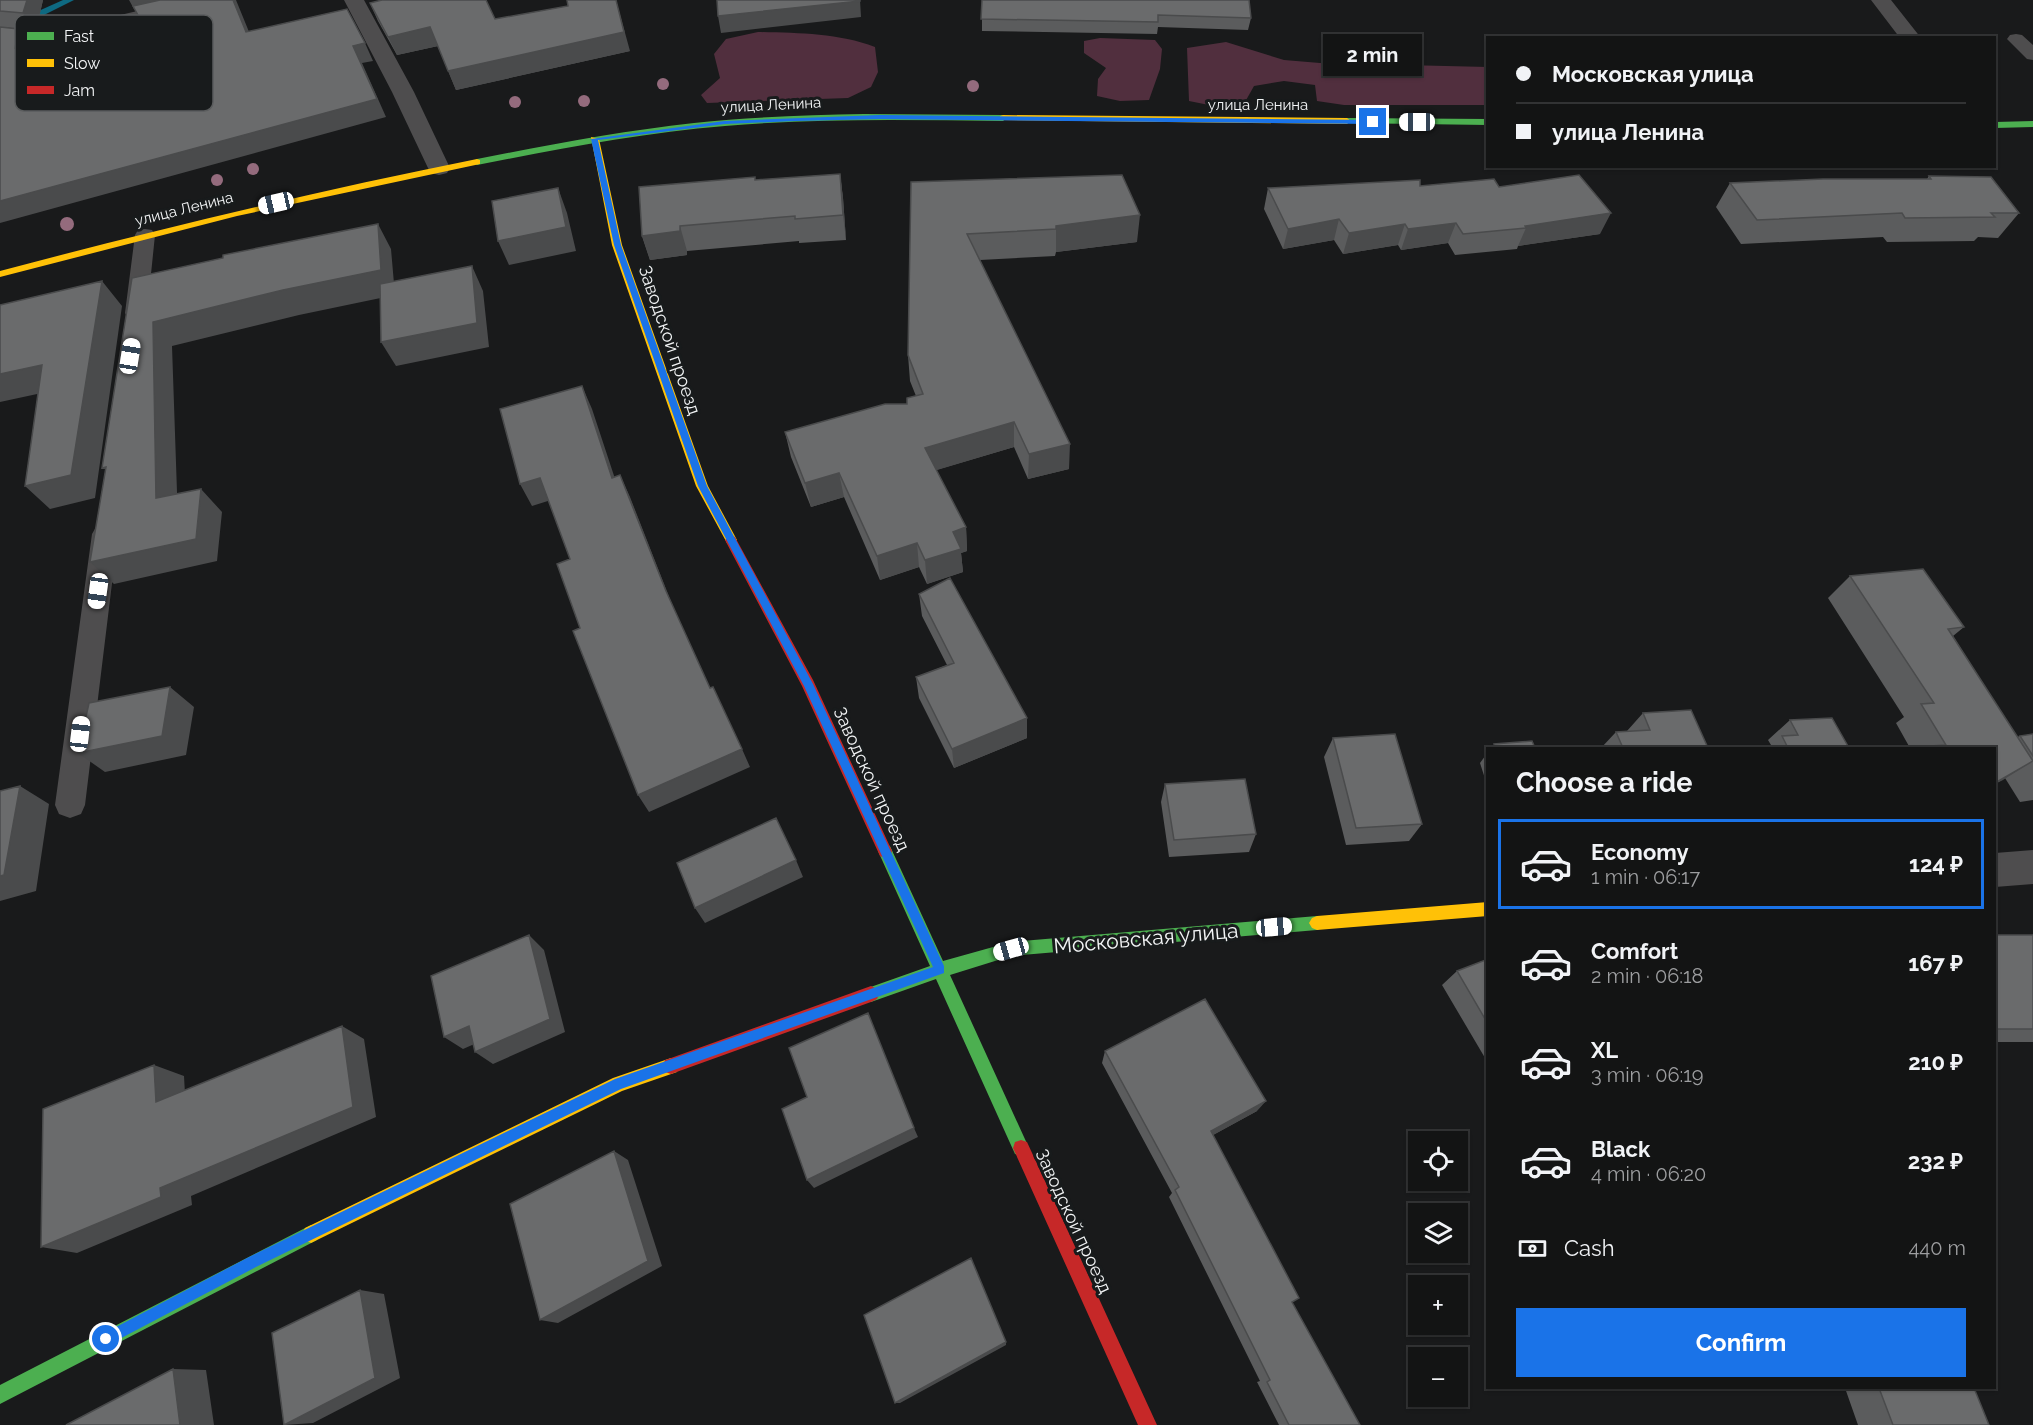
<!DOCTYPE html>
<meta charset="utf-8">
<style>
:root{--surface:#131414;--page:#1c1d1d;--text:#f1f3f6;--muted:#9d9ea0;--line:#323334;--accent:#1a73e8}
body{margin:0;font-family:Raleway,sans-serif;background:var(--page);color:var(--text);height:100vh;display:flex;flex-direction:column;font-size:22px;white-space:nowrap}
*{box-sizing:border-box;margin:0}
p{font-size:20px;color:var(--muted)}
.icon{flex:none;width:33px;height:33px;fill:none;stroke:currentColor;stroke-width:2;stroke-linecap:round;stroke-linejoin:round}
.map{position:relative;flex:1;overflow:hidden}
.drawer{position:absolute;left:1486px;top:747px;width:510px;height:642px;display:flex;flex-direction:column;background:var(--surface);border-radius:0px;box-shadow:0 2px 4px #0004,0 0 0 2px var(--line)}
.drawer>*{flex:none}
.hud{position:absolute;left:1486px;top:36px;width:510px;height:132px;border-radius:0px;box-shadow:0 2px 4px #0004,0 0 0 2px var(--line);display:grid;align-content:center;height:132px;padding:0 30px;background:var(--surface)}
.buttons{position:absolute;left:1408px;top:1131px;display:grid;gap:12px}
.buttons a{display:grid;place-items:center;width:60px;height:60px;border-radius:0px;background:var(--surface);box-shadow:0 2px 4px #0004,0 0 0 2px var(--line);font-size:30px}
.end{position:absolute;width:27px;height:27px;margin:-14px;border:8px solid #1a73e8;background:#fff;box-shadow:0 0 0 3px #fff}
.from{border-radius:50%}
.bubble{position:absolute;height:42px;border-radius:0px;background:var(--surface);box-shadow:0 2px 4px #0004,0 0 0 2px var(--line);font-size:20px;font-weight:700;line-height:42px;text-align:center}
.car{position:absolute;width:18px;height:36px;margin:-18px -9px;border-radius:8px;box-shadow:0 0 4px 2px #0007;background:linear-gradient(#fff 24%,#345 0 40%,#fff 0 76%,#345 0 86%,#fff 0)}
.hud b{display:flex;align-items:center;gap:21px;height:57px;font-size:22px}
.hud b+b{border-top:2px solid var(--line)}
.hud i{width:15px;height:15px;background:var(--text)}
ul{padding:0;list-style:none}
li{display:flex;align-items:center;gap:18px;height:90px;margin:0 12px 9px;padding:0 18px;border:3px solid transparent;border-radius:0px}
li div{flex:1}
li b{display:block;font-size:22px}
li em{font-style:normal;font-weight:700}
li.on{border-color:var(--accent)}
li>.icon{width:54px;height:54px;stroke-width:1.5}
h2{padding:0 30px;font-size:27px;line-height:72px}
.pay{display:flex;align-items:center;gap:15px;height:66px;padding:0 30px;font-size:22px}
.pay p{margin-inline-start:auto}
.action{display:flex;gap:12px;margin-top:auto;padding:12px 30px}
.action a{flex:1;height:69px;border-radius:0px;background:var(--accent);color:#fff;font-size:24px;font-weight:700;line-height:69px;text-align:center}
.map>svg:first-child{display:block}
</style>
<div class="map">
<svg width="2033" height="1425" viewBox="0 0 2033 1425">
<rect width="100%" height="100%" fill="#191a1b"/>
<path fill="#512f3e" d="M758,32C797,33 838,33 875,47L878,72L871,87L848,98L707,103L701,95L720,78L714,54L726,39Z
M1100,38L1155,40L1162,49L1160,69L1149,100L1120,101L1097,96L1098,79L1106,68L1084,53V41Z
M1226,42L1284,60L1320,63L1488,67V105H1344L1317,101L1315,85L1284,81L1254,86L1245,102L1209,105L1189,101L1187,48Z"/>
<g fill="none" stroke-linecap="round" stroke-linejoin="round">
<path fill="#0e6981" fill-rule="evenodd" d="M63,0H74L38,18L0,19V13H34Z"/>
<path fill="#4e4d4e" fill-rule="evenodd" d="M2016,34L2022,35L2033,45V60L2027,59L2007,39L2010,35Z
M145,229L152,230L155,235L147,313L144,318L136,320L128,318L125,313L135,235L138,230Z
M105,524L114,527L118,534L85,805L81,814L70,818L59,814L55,805L92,534L96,527Z"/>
<path fill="#4e4d4e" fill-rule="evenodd" d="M184,0H219L216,4L44,45L0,41V29L44,33Z
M344,0H364L414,92L450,168L447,173L439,175L431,173L428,168L392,92Z
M1871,0H1891L1921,38H1900Z
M2033,850V884L1995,887V853Z"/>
<path fill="#4caf50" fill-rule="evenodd" d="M864,114L1003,115L1007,118L1003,121C910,120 817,118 725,126C641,133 559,149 477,165L472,162L477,159C549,145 621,131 694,123C751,117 807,115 864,114Z
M1347,118L1488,119V125L1344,123V119Z
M2033,121V127L1995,128V122Z
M885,844L890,846L943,961L1011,942L1317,916L1322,918L1325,923L1322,928L1317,930L1011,956L950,975L1029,1148L1027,1154L1021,1156L1015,1154L936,979L871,1002L865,999L863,994L865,989L930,966L878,851L880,846Z
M311,1225L317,1228L320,1234L317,1240L0,1404V1385Z"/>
<path fill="#ffc107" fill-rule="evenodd" d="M1003,115L1347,118L1351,121L1347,124L1000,120V116Z
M591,137L599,139L622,245L708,486L737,540L735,543H727L696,486L612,245Z
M477,159L480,160V164L237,216L0,277V271C158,229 317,191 477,159Z
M1488,902V916L1317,930L1312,928L1309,923L1312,918L1317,916Z
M671,1058L677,1060L679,1066L677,1072L622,1091L317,1240L311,1243L305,1240L302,1234L305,1228L613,1078Z"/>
<path fill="#c62828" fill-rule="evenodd" d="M731,535L735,537L813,680L892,851L890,856L885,858L880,856L802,686L725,540Z
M871,986L877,989L879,994L877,999L871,1002L671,1074L665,1072L663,1066L665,1060L671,1058Z
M1021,1140L1027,1142L1157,1425H1138L1013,1148L1015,1142Z"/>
</g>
<g fill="#946b7d">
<circle cx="663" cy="84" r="6"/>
<circle cx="973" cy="86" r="6"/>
<circle cx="584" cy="101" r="6"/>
<circle cx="515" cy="102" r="6"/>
<circle cx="253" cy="169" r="6"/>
<circle cx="217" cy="180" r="6"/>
<circle cx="67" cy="224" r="7"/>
</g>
<path fill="#5b5c5d" d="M0,0H43L36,30L0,27Z
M982,0L1251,18L1248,30L1158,27L1157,34L982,31Z
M370,3L495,19L630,51L456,90L438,46L397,55L378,21Z
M840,174L843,198L846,240L799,243V241L687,251V255L650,260L642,236L756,180Z
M1929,176L2019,213L1998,238L1978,237L1974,241L1887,242L1883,237L1741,244L1716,207L1730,183L1927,179Z
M911,182L1137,242L1056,252L1055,256L980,260L1069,469L1028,479L1014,447L936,470L966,527L967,551L961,553L963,572L927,584L919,567L880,580L844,497L811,507L791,457L785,432L907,404L916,396L910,381L908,355Z
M1420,186L1499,187L1600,234L1518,246L1517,249L1455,255L1448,243L1401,250L1398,245L1343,254L1334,240L1283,249L1264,209L1268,188Z
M1850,576L1964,627L1953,636L2017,737L2020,736L2033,734V800L2020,802L2005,778L1995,784V748H1910L1896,723L1904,717L1828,598Z
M919,594L1027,718V738L954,768L919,698L916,677L947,665L922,616Z
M1643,713L1708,748H1601L1616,732L1627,731Z
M1790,720L1849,748H1767L1771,745L1768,740Z
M1333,738L1422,824L1409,841L1346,845L1324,757Z
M1488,752V788L1480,763Z
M1165,784L1256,834L1249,852L1169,857L1161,802Z
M1995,935H2033V1042H1995Z
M1488,959V1063L1442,985L1457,971Z
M1105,1051L1257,1111L1213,1135L1292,1302L1360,1425H1279L1257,1382L1260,1381L1169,1197L1172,1193L1102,1063Z
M1845,1388H1974L1989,1425H1858Z"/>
<path fill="#4a4b4c" d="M27,0H43L36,30L23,13Z
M129,0H174L134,9Z
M233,0H236L256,49L246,32Z
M616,0L630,51L456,90L448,71Z
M860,0L861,17L721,33L718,16Z
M430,27L438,46L397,55L388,37Z
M19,29L32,46L15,48Z
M365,43L373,61L362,63L386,117L0,223V201L353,46Z
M840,174L843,198L846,240L843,215Z
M558,188L567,213L576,251L509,265L498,241Z
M1611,213L1600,234L1518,246L1526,228L1525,226Z
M1140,215L1137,242L1056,252V226Z
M1339,219L1334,240L1283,249L1288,229Z
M1456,223L1448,243L1401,250L1408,229Z
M378,224L391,249L395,295L299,315L172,346L178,521L156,498L153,322Z
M1405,224L1398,245L1343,254L1349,233Z
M680,226L687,251V255L650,260L642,236Z
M472,266L483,291L489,347L396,366L381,342Z
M102,281L122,306L95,498L50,509L25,486Z
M42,365L65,388L0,402V374Z
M582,386L592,409L622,500L612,478Z
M1014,422V447L927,473L925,448Z
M1070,444L1069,469L1028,479L1029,454Z
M839,473L844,497L811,507L805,483Z
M620,475L630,497L675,612L666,591Z
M540,478L551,500L532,506L520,484Z
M201,489L222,512L217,561L114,584L90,562Z
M966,527L967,551L961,553L963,572L927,584L925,560L953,532Z
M917,543L919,567L880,580L877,556Z
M170,687L194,707L186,755L105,772L78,753Z
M1027,718V738L954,768L952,749Z
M742,749L750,767L649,812L638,795Z
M2033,761L2003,780L1995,784V783Z
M20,786L49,804L36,891L0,901V876Z
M796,860L803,877L705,923L695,908Z
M529,935L544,950L565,1032L493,1064L475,1052Z
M342,1026L364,1039L376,1117L191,1196L192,1205L77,1253L41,1247L160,1188Z
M469,1026L488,1038L463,1049L444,1037Z
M154,1065L184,1076L186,1112L156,1102Z
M1266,1101L1257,1111L1204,1140L1211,1131Z
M914,1128L918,1137L814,1188L807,1180Z
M614,1151L628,1160L662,1266L558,1323L540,1320Z
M360,1290L384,1294L400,1378L313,1423L284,1425Z
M1006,1342V1345L900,1403H895Z
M173,1369L206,1370L214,1425H180Z"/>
<path fill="#6a6b6c" stroke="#4a4b4c" stroke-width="1.5" d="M0,0H27L23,13L0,11Z
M160,0H233L246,32L347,9L365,43L353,46L377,99L0,201V27L19,29L15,48L139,17L133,6Z
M382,0H486L495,19L568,6L567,0H616L624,32L448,71L430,27L388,37L370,3Z
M717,0H860V1L718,16Z
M982,0H1249L1251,18L1158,15V22L981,19Z
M840,174L843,215L795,219V216L680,226V231L642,236L639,187L755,177V180Z
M1122,175L1140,215L1056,226V229L967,234L1070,444L1029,454L1014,422L925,448L966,527L953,532L961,549L925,560L917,543L877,556L839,473L805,483L785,432L885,404H907V398L923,394L908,355L911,182Z
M1579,175L1611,213L1525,226L1526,228L1463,234L1456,223L1408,229L1405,224L1349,233L1339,219L1288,229L1268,188L1420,180V186L1494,179L1499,187Z
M1929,176L1991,177L2019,213H1991L1995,217L1905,218L1902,213L1757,220L1730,183L1823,179H1931Z
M558,188L566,227L498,241L492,201Z
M378,224L381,270L283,290L153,322L156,498L201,489L196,539L90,562L106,467L102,468L132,278L223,258V255Z
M472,266L477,323L381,342L380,284Z
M102,281L71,475L25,486L42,365L0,374V305Z
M582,386L612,478L620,475L666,591L710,688L713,687L742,749L638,795L573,631L580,628L557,564L570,559L540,478L520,484L500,409Z
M1923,569L1964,627L1948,629L2033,761L1995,783V748H1897L1946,745L1921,704L1934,703L1850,576Z
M950,578L1027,718L952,749L916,677L954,663L919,594Z
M170,687L162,736L78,753L89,703Z
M1691,710L1708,748H1623L1616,732L1650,730L1643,713Z
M1832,718L1849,748H1788L1782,736L1798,735L1790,720Z
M1395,734L1422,824L1356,828L1333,738Z
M2033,734V756L2020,736Z
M1532,741L1535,748H1495L1494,744Z
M1245,779L1256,834L1174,840L1165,784Z
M20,786L4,875L0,876V791Z
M776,818L796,860L695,908L677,863Z
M529,935L550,1019L475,1052L469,1026L444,1037L431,976Z
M1995,935H2033V1029H1995Z
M1488,959V1024L1457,971Z
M1205,999L1266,1101L1211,1131L1299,1298L1292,1302L1360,1425H1289L1267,1382L1270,1380L1175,1190L1179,1187L1105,1051Z
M868,1013L914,1128L807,1180L782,1109L807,1097L789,1048Z
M342,1026L353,1107L160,1188L161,1197L41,1247L43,1109L154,1065L156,1102Z
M614,1151L648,1261L540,1320L510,1204Z
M971,1258L1006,1342L895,1403L864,1315Z
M360,1290L375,1378L284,1425L272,1333Z
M173,1369L180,1425H66Z
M1879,1388H1974L1989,1425H1893Z"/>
<path fill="#1a73e8" d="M880,115L1373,120L1377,122L1373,124L880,119L795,121L725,124L598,140L621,245L707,486L813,684L944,966V973L621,1089L258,1266L110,1344L106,1346L101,1344L99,1339L101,1335L249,1257L615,1079L933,967L804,686L698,486L614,245L591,139L725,121Z"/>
<g text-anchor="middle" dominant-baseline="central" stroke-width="6" stroke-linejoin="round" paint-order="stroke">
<g font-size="15" fill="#f3f5f6" stroke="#181b1c">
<text transform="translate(771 105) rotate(-3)">улица Ленина</text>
<text x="1258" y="105">улица Ленина</text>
<text transform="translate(184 209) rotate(-14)">улица Ленина</text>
</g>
<g font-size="18" fill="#f3f5f6" stroke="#181b1c">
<text transform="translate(670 340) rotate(71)">Заводской проезд</text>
<text transform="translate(872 779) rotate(65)">Заводской проезд</text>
<text transform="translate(1074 1221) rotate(65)">Заводской проезд</text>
</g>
<g font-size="21" fill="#f3f5f6" stroke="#181b1c">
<text transform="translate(1146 938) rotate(-5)">Московская улица</text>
</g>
</g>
<rect x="15" y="15" width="198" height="96" rx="9" fill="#181b1c" stroke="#5a5c5d" stroke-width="1.5"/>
<rect x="27" y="32" width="27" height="8" fill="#4caf50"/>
<rect x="27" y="59" width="27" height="8" fill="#ffc107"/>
<rect x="27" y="86" width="27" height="8" fill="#c62828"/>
<g font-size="16" fill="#f3f5f6">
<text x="64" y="42">Fast</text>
<text x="64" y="69">Slow</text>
<text x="64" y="96">Jam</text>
</g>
</svg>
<div class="buttons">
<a><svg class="icon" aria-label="locate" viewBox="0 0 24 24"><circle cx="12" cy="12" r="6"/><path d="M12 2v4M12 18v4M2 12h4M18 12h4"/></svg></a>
<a><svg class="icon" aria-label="layers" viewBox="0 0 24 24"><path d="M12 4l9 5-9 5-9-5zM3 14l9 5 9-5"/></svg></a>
<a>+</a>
<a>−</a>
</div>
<i class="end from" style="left:106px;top:1339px"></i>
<i class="end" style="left:1373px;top:122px"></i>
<div class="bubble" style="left:1323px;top:34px;width:99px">2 min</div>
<i class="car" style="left:1417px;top:122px;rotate:270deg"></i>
<i class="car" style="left:276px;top:203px;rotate:257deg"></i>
<i class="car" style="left:130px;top:356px;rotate:9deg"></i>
<i class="car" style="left:98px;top:591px;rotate:188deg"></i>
<i class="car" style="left:80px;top:734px;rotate:7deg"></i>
<i class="car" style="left:1274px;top:927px;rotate:85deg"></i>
<i class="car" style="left:1011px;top:949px;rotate:254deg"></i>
<div class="hud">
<b><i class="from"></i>Московская улица</b>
<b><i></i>улица Ленина</b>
</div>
<section class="drawer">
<h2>Choose a ride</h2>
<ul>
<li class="on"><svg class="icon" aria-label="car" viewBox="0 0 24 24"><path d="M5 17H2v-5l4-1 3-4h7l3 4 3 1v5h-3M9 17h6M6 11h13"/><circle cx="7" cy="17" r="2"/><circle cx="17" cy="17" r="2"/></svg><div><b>Economy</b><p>1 min · 06:17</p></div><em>124 ₽</em></li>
<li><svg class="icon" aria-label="car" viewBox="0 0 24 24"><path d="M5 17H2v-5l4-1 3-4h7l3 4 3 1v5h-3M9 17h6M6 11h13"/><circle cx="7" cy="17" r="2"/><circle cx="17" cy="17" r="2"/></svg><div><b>Comfort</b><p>2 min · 06:18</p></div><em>167 ₽</em></li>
<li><svg class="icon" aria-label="car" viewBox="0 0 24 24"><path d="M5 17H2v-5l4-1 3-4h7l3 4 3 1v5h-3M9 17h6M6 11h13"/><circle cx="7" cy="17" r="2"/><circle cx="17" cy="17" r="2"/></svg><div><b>XL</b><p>3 min · 06:19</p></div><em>210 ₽</em></li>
<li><svg class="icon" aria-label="car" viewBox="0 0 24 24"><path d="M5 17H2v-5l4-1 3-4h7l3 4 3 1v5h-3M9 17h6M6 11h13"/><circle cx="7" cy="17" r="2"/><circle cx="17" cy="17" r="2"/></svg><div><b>Black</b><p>4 min · 06:20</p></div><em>232 ₽</em></li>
</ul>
<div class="pay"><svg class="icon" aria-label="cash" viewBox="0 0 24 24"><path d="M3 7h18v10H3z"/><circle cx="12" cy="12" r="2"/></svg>Cash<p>440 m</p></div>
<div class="action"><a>Confirm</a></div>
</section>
</div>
